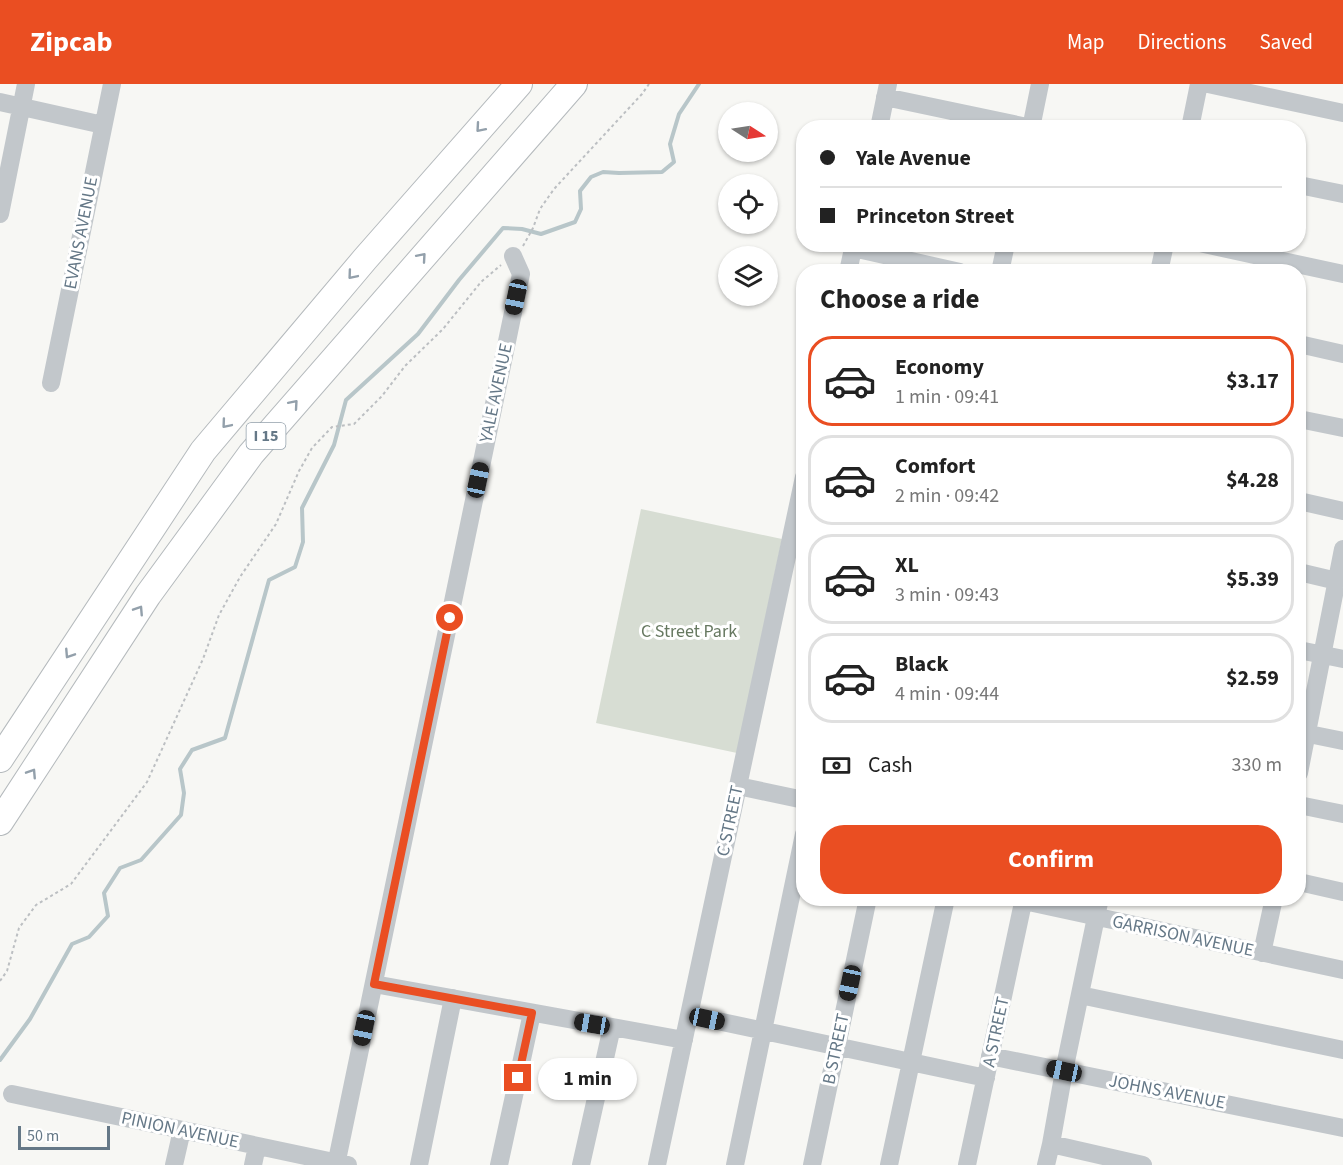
<!DOCTYPE html>
<meta charset="utf-8">
<style>
:root{--surface:#fff;--page:#f2f2f2;--text:#222;--muted:#767676;--line:#e0e0e0;--accent:#ea4e22}
body{margin:0;font-family:"Source Sans 3",sans-serif;background:var(--page);color:var(--text);height:100vh;display:flex;flex-direction:column;font-size:22px;white-space:nowrap}
*{box-sizing:border-box;margin:0}
p{font-size:20px;color:var(--muted)}
.icon{flex:none;width:33px;height:33px;fill:none;stroke:currentColor;stroke-width:2;stroke-linecap:round;stroke-linejoin:round}
.map{position:relative;flex:1;overflow:hidden}
.side{position:absolute;left:796px;top:180px;width:510px;height:642px;display:flex;flex-direction:column;background:var(--surface);border-radius:24px;box-shadow:0 2px 4px #0004}
.side>*{flex:none}
.banner{position:absolute;left:796px;top:36px;width:510px;height:132px;border-radius:24px;box-shadow:0 2px 4px #0004;display:grid;align-content:center;height:132px;padding:0 24px;background:var(--surface)}
.needle{width:39px;rotate:102deg}
.tools{position:absolute;left:718px;top:18px;display:grid;gap:12px}
.tools a{display:grid;place-items:center;width:60px;height:60px;border-radius:50%;background:var(--surface);box-shadow:0 2px 4px #0004;font-size:30px}
.scale{position:absolute;left:18px;bottom:15px;width:92px;box-sizing:border-box;padding-left:6px;border:3px solid #657887;border-top:0;font-size:16px;line-height:21px;white-space:nowrap;color:#657887;-webkit-text-stroke:4px #fff;paint-order:stroke}
.end{position:absolute;width:27px;height:27px;margin:-14px;border:8px solid #ea4e22;background:#fff;box-shadow:0 0 0 3px #fff}
.from{border-radius:50%}
.bubble{position:absolute;height:42px;border-radius:21px;background:var(--surface);box-shadow:0 2px 4px #0004;font-size:20px;font-weight:700;line-height:42px;text-align:center}
.car{position:absolute;width:18px;height:36px;margin:-18px -9px;border-radius:8px;box-shadow:0 0 4px 2px #0007;background:linear-gradient(#222 24%,#8ab4d8 0 40%,#222 0 76%,#8ab4d8 0 86%,#222 0)}
.banner b{display:flex;align-items:center;gap:21px;height:57px;font-size:22px}
.banner b+b{border-top:2px solid var(--line)}
.banner i{width:15px;height:15px;background:var(--text)}
ul{padding:0;list-style:none}
li{display:flex;align-items:center;gap:18px;height:90px;margin:0 12px 9px;padding:0 12px;border:3px solid var(--line);border-radius:24px}
li div{flex:1}
li b{display:block;font-size:22px}
li em{font-style:normal;font-weight:700}
li.active{border-color:var(--accent)}
li>.icon{width:54px;height:54px;stroke-width:1.5}
h2{padding:0 24px;font-size:27px;line-height:72px}
.pay{display:flex;align-items:center;gap:15px;height:66px;padding:0 24px;font-size:22px}
.pay p{margin-inline-start:auto}
.primary-button{display:flex;gap:12px;margin-top:auto;padding:12px 24px}
.primary-button a{flex:1;height:69px;border-radius:24px;background:var(--accent);color:#fff;font-size:24px;font-weight:700;line-height:69px;text-align:center}
header{display:flex;align-items:center;gap:36px;box-sizing:border-box;height:84px;padding:0 30px;background:var(--accent);color:#fff}
header strong{font-size:28px}
nav{display:flex;gap:33px;margin-inline-start:auto;font-size:21px}
.map>svg:first-child{display:block}
</style>
<header>
<strong>Zipcab</strong>
<nav><a>Map</a><a>Directions</a><a>Saved</a></nav>
</header>
<div class="map">
<svg width="1343" height="1081" viewBox="0 0 1343 1081">
<rect width="100%" height="100%" fill="#f7f7f4"/>
<path fill="#d7ddd3" d="M641,425L782,455L737,669L596,639Z"/>
<g fill="none" stroke-linecap="round" stroke-linejoin="round">
<path stroke="#b8c6c9" stroke-width="4" d="M0,976L30,935L72,860L89,853L108,832L104,809L120,784L141,776L181,731L184,709L180,685L192,666L225,654L269,496L295,483L303,458L302,424L334,361L346,316L418,250L459,196L503,144L522,145L541,150L575,138L581,125L580,107L591,93L603,88L619,89L662,88L674,78L670,60L679,30L699,0"/>
<g stroke="#b5babd" stroke-width="28">
<path id="highway" d="M0,675L203,367L365,175L519,0
M0,738L148,511L251,370L574,0"/>
</g>
<path stroke="#bcbfc2" stroke-width="2" stroke-dasharray="3 3" stroke-linecap="butt" d="M523,162L533,144L540,125L554,105L642,10L649,0
M0,897L7,887L19,844L36,821L71,800L147,698L203,575L219,531L240,493L276,440L299,387L312,364L332,343L354,340L382,312L405,282L443,245L481,198L501,181"/>
<path stroke="#c2c7cb" stroke-width="18" d="M1208,0L1343,29
M885,13L1032,44
M0,18L103,41
M879,44L888,0
M1031,44L1040,0
M1190,44L1199,0
M1299,101L1343,110
M0,130L26,0
M1204,160L1343,190
M853,164L960,188
M848,188L854,160
M1000,188L1006,160
M1159,188L1165,160
M1299,260L1343,270
M51,299L112,0
M1299,335L1343,344
M1299,417L1343,427
M1299,488L1337,497
M1299,566L1343,575
M1299,648L1343,657
M1299,689L1343,465
M738,702L804,716
M1299,721L1343,730
M1299,798L1343,808
M1024,817L1343,886
M1262,869L1274,814
M374,900L684,956
M1080,911L1343,966
M689,931L986,994
M990,972L1343,1044
M12,1010L348,1081
M1051,1060L1064,987L1100,814
M174,1081L182,1046
M253,1081L257,1062
M336,1081L521,190L513,172
M419,1081L453,914
M499,1081L532,929
M581,1081L612,943
M657,1081L804,393
M735,1081L804,750
M812,1081L868,814
M889,1081L946,814
M967,1081L1024,814
M1046,1081L1051,1060L1143,1081"/>
<use href="#highway" stroke="#fff" stroke-width="26"/>
</g>
<defs><path id="oneway-chevron" d="M-2-3.5L2.5 0L-2 3.5" fill="none" stroke-width="1.6" stroke-linecap="round" stroke-linejoin="round" transform="scale(1.5)"/></defs>
<g stroke="#93a0ab">
<use href="#oneway-chevron" transform="translate(480 44) rotate(131)"/>
<use href="#oneway-chevron" transform="translate(422 173) rotate(-49)"/>
<use href="#oneway-chevron" transform="translate(352 191) rotate(130)"/>
<use href="#oneway-chevron" transform="translate(294 320) rotate(-49)"/>
<use href="#oneway-chevron" transform="translate(226 340) rotate(130)"/>
<use href="#oneway-chevron" transform="translate(139 526) rotate(-57)"/>
<use href="#oneway-chevron" transform="translate(69 570) rotate(123)"/>
<use href="#oneway-chevron" transform="translate(32 689) rotate(-57)"/>
</g>
<g fill="none" stroke-linecap="round" stroke-linejoin="round">
<path stroke="#ea4e22" stroke-width="8" d="M450,534L374,900L532,929L518,994"/>
</g>
<g text-anchor="middle" dominant-baseline="central" stroke-width="6" stroke-linejoin="round" paint-order="stroke">
<rect fill="#fff" stroke="#93a0ab" stroke-width="1.5" x="246.5" y="339" width="39" height="26" rx="4.5"/>
<g font-size="16" font-weight="bold" fill="#657887">
<text x="266" y="352">I 15</text>
</g>
<g font-size="18" fill="#657887" stroke="#fff">
<text transform="translate(81 149) rotate(-79)">EVANS AVENUE</text>
<text transform="translate(496 309) rotate(-78)">YALE AVENUE</text>
<text transform="translate(730 737) rotate(-78)">C STREET</text>
<text transform="translate(1183 852) rotate(12)">GARRISON AVENUE</text>
<text transform="translate(996 948) rotate(-78)">A STREET</text>
<text transform="translate(836 965) rotate(-78)">B STREET</text>
<text transform="translate(1167 1008) rotate(11)">JOHNS AVENUE</text>
<text transform="translate(180 1046) rotate(12)">PINION AVENUE</text>
</g>
<g font-size="18" fill="#667860" stroke="#fff">
<text x="689" y="547">C Street Park</text>
</g>
</g>
</svg>
<div class="tools">
<a><svg class="needle" viewBox="-14 -14 28 28"><path d="M0-13l5 13h-10z" fill="#e53935"/><path d="M0 13l5-13h-10z" fill="#767676"/></svg></a>
<a><svg class="icon" aria-label="locate" viewBox="0 0 24 24"><circle cx="12" cy="12" r="6"/><path d="M12 2v4M12 18v4M2 12h4M18 12h4"/></svg></a>
<a><svg class="icon" aria-label="layers" viewBox="0 0 24 24"><path d="M12 4l9 5-9 5-9-5zM3 14l9 5 9-5"/></svg></a>
</div>
<div class="scale">50 m</div>
<i class="end from" style="left:450px;top:534px"></i>
<i class="end" style="left:518px;top:994px"></i>
<div class="bubble" style="left:538px;top:974px;width:99px">1 min</div>
<i class="car" style="left:516px;top:213px;rotate:192deg"></i>
<i class="car" style="left:478px;top:396px;rotate:12deg"></i>
<i class="car" style="left:850px;top:899px;rotate:192deg"></i>
<i class="car" style="left:707px;top:935px;rotate:102deg"></i>
<i class="car" style="left:592px;top:940px;rotate:280deg"></i>
<i class="car" style="left:364px;top:944px;rotate:192deg"></i>
<i class="car" style="left:1064px;top:987px;rotate:282deg"></i>
<div class="banner">
<b><i class="from"></i>Yale Avenue</b>
<b><i></i>Princeton Street</b>
</div>
<section class="side">
<h2>Choose a ride</h2>
<ul>
<li class="active"><svg class="icon" aria-label="car" viewBox="0 0 24 24"><path d="M5 17H2v-5l4-1 3-4h7l3 4 3 1v5h-3M9 17h6M6 11h13"/><circle cx="7" cy="17" r="2"/><circle cx="17" cy="17" r="2"/></svg><div><b>Economy</b><p>1 min · 09:41</p></div><em>$3.17</em></li>
<li><svg class="icon" aria-label="car" viewBox="0 0 24 24"><path d="M5 17H2v-5l4-1 3-4h7l3 4 3 1v5h-3M9 17h6M6 11h13"/><circle cx="7" cy="17" r="2"/><circle cx="17" cy="17" r="2"/></svg><div><b>Comfort</b><p>2 min · 09:42</p></div><em>$4.28</em></li>
<li><svg class="icon" aria-label="car" viewBox="0 0 24 24"><path d="M5 17H2v-5l4-1 3-4h7l3 4 3 1v5h-3M9 17h6M6 11h13"/><circle cx="7" cy="17" r="2"/><circle cx="17" cy="17" r="2"/></svg><div><b>XL</b><p>3 min · 09:43</p></div><em>$5.39</em></li>
<li><svg class="icon" aria-label="car" viewBox="0 0 24 24"><path d="M5 17H2v-5l4-1 3-4h7l3 4 3 1v5h-3M9 17h6M6 11h13"/><circle cx="7" cy="17" r="2"/><circle cx="17" cy="17" r="2"/></svg><div><b>Black</b><p>4 min · 09:44</p></div><em>$2.59</em></li>
</ul>
<div class="pay"><svg class="icon" aria-label="cash" viewBox="0 0 24 24"><path d="M3 7h18v10H3z"/><circle cx="12" cy="12" r="2"/></svg>Cash<p>330 m</p></div>
<div class="primary-button"><a>Confirm</a></div>
</section>
</div>
